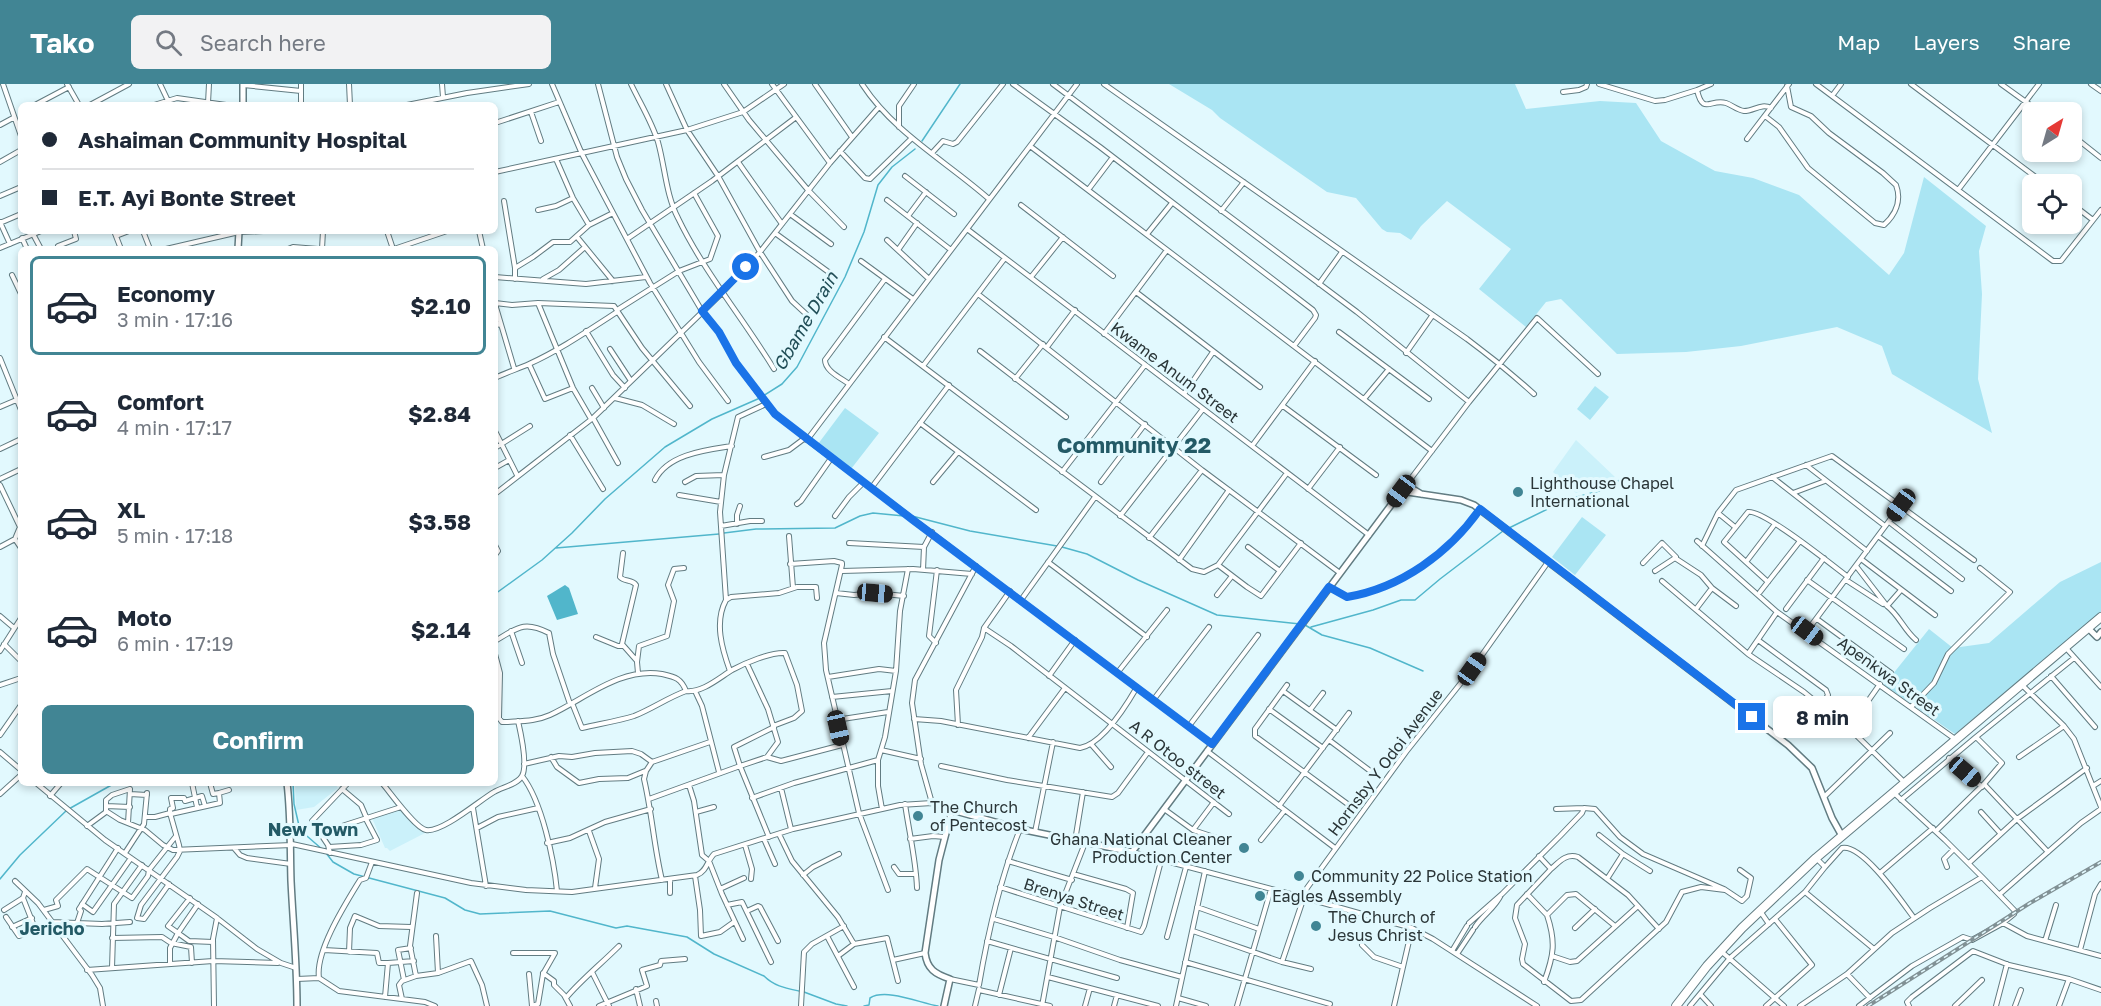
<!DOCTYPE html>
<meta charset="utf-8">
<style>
:root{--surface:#fff;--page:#f2f2f3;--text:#1f2937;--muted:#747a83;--line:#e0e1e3;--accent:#418594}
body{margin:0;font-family:"Golos Text",sans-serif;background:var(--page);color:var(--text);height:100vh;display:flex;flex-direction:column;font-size:22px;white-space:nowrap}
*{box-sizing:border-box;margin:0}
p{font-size:20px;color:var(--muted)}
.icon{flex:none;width:33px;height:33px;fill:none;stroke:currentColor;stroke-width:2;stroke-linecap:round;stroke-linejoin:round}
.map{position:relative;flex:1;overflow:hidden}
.drawer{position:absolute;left:18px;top:162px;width:480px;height:540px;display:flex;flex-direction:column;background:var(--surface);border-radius:9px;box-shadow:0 3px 9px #0003}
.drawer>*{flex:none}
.guide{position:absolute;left:18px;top:18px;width:480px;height:132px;border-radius:9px;box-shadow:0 3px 9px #0003;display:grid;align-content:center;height:132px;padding:0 24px;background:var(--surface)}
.needle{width:39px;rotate:37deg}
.fabs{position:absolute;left:2022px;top:18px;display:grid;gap:12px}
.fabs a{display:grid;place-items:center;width:60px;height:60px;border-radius:9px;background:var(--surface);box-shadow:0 3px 9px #0003;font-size:30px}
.end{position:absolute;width:27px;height:27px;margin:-14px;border:8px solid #1a73e8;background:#fff;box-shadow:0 0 0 3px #fff}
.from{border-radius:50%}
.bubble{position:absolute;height:42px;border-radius:9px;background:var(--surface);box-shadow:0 3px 9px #0003;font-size:20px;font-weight:700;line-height:42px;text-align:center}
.car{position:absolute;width:18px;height:36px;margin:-18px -9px;border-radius:8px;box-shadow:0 0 4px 2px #0007;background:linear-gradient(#222 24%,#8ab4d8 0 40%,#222 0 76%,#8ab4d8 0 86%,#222 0)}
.guide b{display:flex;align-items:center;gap:21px;height:57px;font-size:22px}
.guide b+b{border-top:2px solid var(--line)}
.guide i{width:15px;height:15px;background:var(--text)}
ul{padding:10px 0 0;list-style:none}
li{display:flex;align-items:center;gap:18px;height:99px;margin:0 12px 9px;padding:0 12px;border:3px solid transparent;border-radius:9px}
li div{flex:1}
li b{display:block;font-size:22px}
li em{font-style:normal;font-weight:700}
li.current{border-color:var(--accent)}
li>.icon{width:54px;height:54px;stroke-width:1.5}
.button{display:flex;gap:12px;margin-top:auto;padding:12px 24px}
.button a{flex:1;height:69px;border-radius:9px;background:var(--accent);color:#fff;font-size:24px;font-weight:700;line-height:69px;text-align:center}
header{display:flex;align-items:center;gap:36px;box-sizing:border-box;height:84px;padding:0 30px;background:var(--accent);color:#fff}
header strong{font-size:28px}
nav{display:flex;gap:33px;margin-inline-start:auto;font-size:21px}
.search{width:420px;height:54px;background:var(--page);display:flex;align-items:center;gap:15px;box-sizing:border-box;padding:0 21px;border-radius:9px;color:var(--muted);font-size:22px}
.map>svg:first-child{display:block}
</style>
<header>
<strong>Tako</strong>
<div class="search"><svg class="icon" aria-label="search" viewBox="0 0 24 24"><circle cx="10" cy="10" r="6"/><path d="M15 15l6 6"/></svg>Search here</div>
<nav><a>Map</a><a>Layers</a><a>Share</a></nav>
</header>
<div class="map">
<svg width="2101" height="922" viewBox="0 0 2101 922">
<rect width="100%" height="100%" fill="#e2f9fe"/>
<path fill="#cbf1fa" d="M1576,356L1615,393L1576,409L1553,388Z
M295,699H334L338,704L314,723L296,726Z
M401,724L425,749L390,767L387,764H385L372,734Z"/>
<path fill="#aae5f3" d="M1169,0H1515L1526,25L1600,17L1636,19L1661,57L1715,87L1753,94L1799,111L1889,191L1904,169L1924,93L1986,142L1979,167L1982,210L1978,295L1992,349L1892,290L1882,262L1837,243L1741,262L1686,268L1617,270L1561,215L1546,218L1526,243L1479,205L1511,165L1447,117L1421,142L1411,156L1400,149L1387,148L1382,145L1356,114L1327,108L1220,34L1212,26Z
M1595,302L1609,313L1590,336L1577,325Z
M845,324L879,349L851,385L818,360Z
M1582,433L1606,451L1575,491L1552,473Z
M2101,478V528L1955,650L1884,601L1929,545L1953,564L1989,559L2060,498Z"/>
<path fill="#51b6cb" d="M565,501L569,504L578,530L557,536L547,512Z"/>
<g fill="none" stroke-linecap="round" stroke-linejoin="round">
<path stroke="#51b6cb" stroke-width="1.5" d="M922,57L960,0
M912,432L970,447L1057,462
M1507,445L1566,416L1599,407L1624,394
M724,449L756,445L835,444L860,432L873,429L904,432
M1062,463L1087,470L1138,496L1217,531L1300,540
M556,464L719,450
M495,510L542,476L572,449L605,415L665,363L712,335L760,314L782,300L797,283L845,193L864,148L878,101L892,83L915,65
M1305,541L1322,551L1370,564L1423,587
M1311,543L1373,526L1401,516H1415L1440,495L1503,447
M293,699L294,720L300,746L323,766
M326,769L333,778L354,790L445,814L465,826L480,830L550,827L616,844L627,842L687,853L714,870L764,892C774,902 785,904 799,907
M0,795L20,771L67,726L115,699
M804,908L836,920L847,922
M864,922L869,921L870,914C886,904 920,919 938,922"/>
<g stroke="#627c82" stroke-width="6">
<path id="street" d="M3,0L21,52
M67,0L79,21
M160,0L170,21
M349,0L350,21
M442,0L443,13
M552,0L582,70L650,199L699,278L728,317
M598,0L617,73L626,95L642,126L705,232L719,248L736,279L769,324L805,354L1212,660
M631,0C640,19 652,38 658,58C665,83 666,111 678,134C704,188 743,234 774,285
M666,0L687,46L718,92L760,168L792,217L806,230
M724,0L749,36L808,106L844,143
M772,0L830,79
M815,0L852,53
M862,0C894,49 946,77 989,115
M1013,0L1100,63L1313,226L1316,231L1315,234L1294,262
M1053,0L1357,228L1469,318
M1104,0L1467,255C1490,272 1512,290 1534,310
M1599,0L1655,17L1665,16L1697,6
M1711,0L1697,6C1703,32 1711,14 1726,19C1732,21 1737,26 1744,27C1754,27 1761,19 1771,24
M1816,0L2053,177H2061L2101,126
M1911,0L2045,100
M2001,0L2040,28
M2091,0L2101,7
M243,1L301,7
M1563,8L1579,6L1586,3L1587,0
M1832,12L1841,0
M208,19L209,0
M35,21L69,3
M90,21L129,0
M154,21L177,14L226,21
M301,21V0
M407,21L467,9L529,0
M531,28L541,57
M1765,32L1779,43L1808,84L1875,139L1884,141C1895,131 1902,117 1896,101L1883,89L1829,49L1811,32L1791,23L1787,2
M495,39L559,18
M0,41L13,34
M899,43V22L914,0
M2072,51L2101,74
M1747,55L1789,0
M1030,62L1432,367
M840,67L865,94L870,95L912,54
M932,69L943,57L953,60L957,58L1003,0
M556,75L573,114L589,141
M0,78L21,66
M738,78L782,140
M495,88L687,46L743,28L784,0
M905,92L954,130
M1088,106L1113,73
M1958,106L2039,0
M0,112L21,103
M887,116L951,166
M504,117L515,184V195
M2072,120L2093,136
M1021,121L1113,192
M538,126L556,122L573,114
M1221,127L1244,98
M790,130L831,160
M908,132L926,108
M0,138L10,160
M0,139L21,130
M967,145L1369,451
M114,147L121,165
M143,147L150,165
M387,147L393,165
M479,147L483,165
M775,149L834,192
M33,150L41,165
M1147,150L1172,119
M116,152L129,147
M577,153L613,197
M22,154L27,165
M627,155L712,97L795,34
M887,156L929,195
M58,162L76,155L74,147
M0,164L41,147
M166,165L239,148L263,147
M288,165L293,163L318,165
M322,165L323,147
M394,165L447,147
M898,166L917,139
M861,177L913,215
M515,184L533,173L553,158H570L589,141L613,129
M12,191L21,210
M495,193L586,200L646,193
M1031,193L1063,153
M543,195L559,186L585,163
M1319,200L1342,168
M1136,208L1260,303
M978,210L1202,386L1340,489
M495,219L512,221L538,219L614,222L642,264L690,322
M538,219L573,304L591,335
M495,220L514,284
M617,226L679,187L710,175L718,152L694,109
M495,240L501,241
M586,247L613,291L625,304
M1339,248L1429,315
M1104,250L1167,166
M884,253L1192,485L1204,488L1218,481L1287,389
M1047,263L1075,226
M610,265L631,297
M980,267L1066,333
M1406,269L1432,232
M0,274L21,326
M529,280L545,315L573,304
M923,282L1005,174
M495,294C507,288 518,285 529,280C560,266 589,246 617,228
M1015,295L1043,260
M849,300C841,294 825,287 825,276L885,195
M592,304L604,324
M1184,310L1213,268
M615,314L642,321L674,340
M1364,315L1389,285
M1283,322L1376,391
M0,323L21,314
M593,334L618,379
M920,339L1036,426
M495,347L517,391
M570,351L603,405
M807,356L1077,0
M1252,362L1315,277
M495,364L530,342
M0,365L21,355
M764,373L789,366L805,354
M1806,381L1885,442
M495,384L509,376
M1062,388L1145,281
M1772,393L1867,467
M0,395L21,385
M655,396C668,370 706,366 732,362
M685,398L696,392L724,391
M933,398L958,368
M1101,398L1145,340
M0,401L20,443L15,455L0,463
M1406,401L1469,318L1537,234L1598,290
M872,403L949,301
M1308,405L1340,363
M1793,409L1825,397
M495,410L593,334L722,209L760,168L830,79L879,23
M679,411L721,418
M797,420L801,417L832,373
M1718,429L1735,443
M835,432L849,413L864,398
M1120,432L1203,325
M1889,438L1962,495
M737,440V431L740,422
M721,442L750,437H762
M789,452L793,504
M1878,452L1951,507
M1149,454L1202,386
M15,455L21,464
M1697,457L1777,528L1955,655
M849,459L924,463
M495,461L498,467L495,471
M1702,462L1718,429L1736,406L1832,372L1974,476
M1248,463L1280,487
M623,469L620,493C624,498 632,495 636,501L622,560L637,577
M1861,475L1935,531
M1179,476L1229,406
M1048,478L1147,553
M1746,478L1775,440
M1643,479L1662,459L1676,473
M790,480L834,477L842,479V481L824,559L826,586L859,729L888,806
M1218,481L1247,503L1261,512L1301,459
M1856,482L1887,522
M923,486L924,463L932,448
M842,487L913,485L972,490
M1655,487L1675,474L1701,491L1712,504L1696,525
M1807,496L1904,565
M1846,496L1883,520
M1662,497L1748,570L1804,608L1854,649L1905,699
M1768,498L1724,458L1748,428C1763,425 1832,481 1848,493
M1330,504L1347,513C1401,503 1449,469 1480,425
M1712,504L1736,522
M1901,506L1887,522C1899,531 1904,546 1916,556
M1760,508L1800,457
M836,509L854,511L875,509L904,512
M1217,511L1232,492
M726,516L731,513L779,509L797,503H816L817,514
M1021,516L1095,413
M1786,525L1824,474
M0,532L14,544
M1817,535L1891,589
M984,544L1011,562L1229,730
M511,547L522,579
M1807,547L1901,421
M596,553L618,562H623
M1758,556L1826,606L1828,611L1821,623
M495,557C517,544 524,536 549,549L553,570L570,620
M936,559L929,552L937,486
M4,560L21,577
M2066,564L2101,603
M0,567L21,534
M495,570L500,589L499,634L502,638H508C522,637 537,637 550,631C585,615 620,583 662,590C675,593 681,594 686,607C702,609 719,594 732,586C745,579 771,568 785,569L797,601L802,627L794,634L773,642
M1748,570L1777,528
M747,580L768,625L778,658L767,673L740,682L769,753
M730,587C722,565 714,538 726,516L720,428L724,391L738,333L766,320
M1118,588L1167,526
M638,589L637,578L639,562L667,552L674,517L668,501L674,485L684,484
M1049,592L1075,556
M2051,592L2095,643
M828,593L879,585L896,587
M0,601L21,594
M1287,601L1255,645V652L1353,724
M2022,601L2064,642L2074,655L2101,723
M695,607L702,622L719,688
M1283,607L1337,646
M832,613L892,607
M1154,615L1209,543
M572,619L582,644C599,640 618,637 634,632C652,625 667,614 686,607
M1911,623L1934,599L1948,570L2010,508L1980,484
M1269,625L1323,664
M1310,626L1323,609
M914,635L941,637L1080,664C1102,660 1126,622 1137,603
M836,636L888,628
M958,641L956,606L982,553L984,544L1010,507
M1189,642L1258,551
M1849,644L1880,600
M0,651L21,621
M1976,653L2074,574
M1028,654L1065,604
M1329,656L1373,689
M1091,660L1111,683
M881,666L921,675
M1207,667L1335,764
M0,668L21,686
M551,673L557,683L579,699L599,695L628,694L645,687
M767,673L781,677L842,661
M2019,673L2064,642
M1949,674L1982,703
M524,680L559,672L572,673L595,669L632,667L641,670L652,678
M941,682L1007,696L1112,713L1118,709L1148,668
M522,692C542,717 554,776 557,807
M36,699L105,756L217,834L257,865L281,879L296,884
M192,699L197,723
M210,699L213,710L219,709
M382,699C390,708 415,744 426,746C442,749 480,716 494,708C502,703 517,701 522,692C528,681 521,650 518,637
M1984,700L2048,768
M689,701L694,717L702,771L709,777L722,810L743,855
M2093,702L2101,697
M781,704L791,745
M342,705L361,721L367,735
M1894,709L1945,756L1982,793
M0,710L21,691
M130,710L147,711
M50,712L61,699
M1824,713L1890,649
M752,714L794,699L878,676
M649,715L740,682L734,663L774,643
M1901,716L1976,653L2002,679L1984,700L1936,747
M932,719L921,680L912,619L915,596L976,482
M905,720C909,748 916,776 917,804
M106,722V716L112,711L130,705L128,739
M1279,722L1349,629
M473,724L486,802
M1584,724L1595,725L1620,753L1643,770L1724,805L1742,817L1747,812L1751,794L1740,786
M882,725L878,702V676L885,653L896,587L900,527L908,485
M1164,725L1193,746L1217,754
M106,727L120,736L145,746L163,761L173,766L292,761
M696,728L714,723
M1981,728L2000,749
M170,729V725L173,724L171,714H184L185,717L202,712L205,722
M171,730L220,719L219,709L229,706
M145,733H155L170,729L179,761L180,767L177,773L141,821L137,834L144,835L169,800
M87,742L106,728V722L130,723
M477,744L498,733L538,724
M1193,746L1214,718
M589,747L599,775L595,804
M1035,748L1053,658
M779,750L792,777L838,833L854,860
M1599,751L1623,770L1650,787
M323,753L342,742L401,723
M764,755L775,780
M910,755L933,752L945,753
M1261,756L1285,726
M1075,757L1083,708
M547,759L570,754L605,738L651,725
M292,760L471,799L526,806L572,808L697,791C707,787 707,777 714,770L793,745L900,721L932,719L952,726
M745,761L752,785L751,795
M329,763L361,761L377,756L366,735
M234,764L240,771L247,774L291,780
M1132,768L1302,813L1412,844L1433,855L1537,922
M125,769L144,740L147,709
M330,769L328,761L312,737L348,699
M1539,772L1551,785C1559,778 1566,769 1578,773L1628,811L1659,845
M1816,774L1825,783L1842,764C1863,760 1902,818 1914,834
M1008,777L1072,796
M1969,779L2017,735L2087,684
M894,783L899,790H916
M1947,783L1944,775L1954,765
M1551,785L1517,821L1515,834L1525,860L1522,875L1523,880L1571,917L1581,916L1666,838L1682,808L1701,803L1725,806
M1880,789L1933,744
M1073,790L1126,805L1133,809L1127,844
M803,791L813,783L839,770
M695,792L700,826L701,852L720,848L734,838
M1607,795L1623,770
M662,796C654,763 652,729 644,695L646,687L652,678L710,658
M15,797L38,819L92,891L100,904L103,922
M1000,803L1141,848L1144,842L1161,777
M720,805L744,794
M25,808L23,814L36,847
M1805,808L1874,865
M670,809V796
M1527,810L1547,831L1567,811L1576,810L1615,842
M2000,810L2081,739L2101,725
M82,820L93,828L131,774
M198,820L178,849L189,857L213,858
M727,821L742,818L771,878
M1197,823L1259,845
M4,826L23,814
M44,826L58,822L56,816L87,785L132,814L148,792L149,786L176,752
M747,827L758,822L760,823L778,857
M1760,827L1769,840
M6,833L19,852L53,840
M994,835L1054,853L1120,876L1182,893
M52,838L102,840L130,838
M77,839L81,827L79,825L118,764
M1469,839L1502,810L1560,752L1582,729L1584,724L1556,725
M12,843L32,834
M1475,843C1483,831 1495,824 1501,811
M1575,844L1595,825
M1193,847L1282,878L1307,804L1406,668L1472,585L1548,478
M436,852L438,889
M827,852L854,903
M1167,853L1186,783
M112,854L162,853L171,859L191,863L192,879
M987,857L1117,894
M2045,857L2056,821
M1362,861L1374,873L1403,883
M324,866L377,869L379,879H388
M2080,866L2095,810L2101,800
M1452,867L1467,842
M349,868L350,844L355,832L379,842L411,843
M1722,868L1784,922
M513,869H555L543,890L538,920L532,922
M1457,870L1473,846
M838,872L854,860L887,854L898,897
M1552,872L1570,878L1577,877L1638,822
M893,876L925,869
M1185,878L1330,920
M1282,878L1311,885
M170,880V864L178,849L168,842L190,814
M112,884L114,820L142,781
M87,886L213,877L278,879
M592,888L609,922
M543,889L554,897V901L564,911L570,922
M529,890L532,922
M1847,890L1892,849L1930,824L1982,793L2015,827L2014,830L2003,839
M416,892L438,889L471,877L482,901L487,922
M1048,893L1158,922
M319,894C315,867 346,819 360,796L366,794L372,778
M297,895L319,894L339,907L425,918L435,922
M950,895L979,901C988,848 1000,795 1020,745
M2069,895L2101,906
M404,896L398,866L411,864
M1544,898C1554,871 1556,858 1547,831
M636,905L640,922
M979,906L1050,922
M1700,910L1711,922
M999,911L1011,864
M385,913L388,879L414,877
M566,914C580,897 601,880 619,862
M1178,914L1206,922
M402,915L399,901L402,897L416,892L410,862L417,809
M656,917L657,922
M214,922L213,855L217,834
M599,922L647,902L642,886L660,881L661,877L685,875
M801,922L804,868L812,860L844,842
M975,922L979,905
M1042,922L1060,823L1085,759
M1085,922L1090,904
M1114,922L1117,911
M1176,922L1205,787
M1237,922L1271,805
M1394,922L1412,844
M1690,922L1730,874L1805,808L1825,783
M1766,922L1812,881L1775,835
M1800,922L1847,890L1870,914
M1859,922L1912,882L1963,853L1972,856L2003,839L2027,852L2101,872
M1909,922L1907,918L1912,913L1973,867L2009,881L2069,895L2059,922
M1955,922L1982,896
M1996,922L2007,880
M2015,922L2021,906"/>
</g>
<g stroke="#627c82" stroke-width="8">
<path id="secondary" d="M243,21V0
M238,165L239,147
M1401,407L1461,416L1474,421L1788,661L1812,684L1832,734L1842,752
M2088,544L2097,553L2101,548
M287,699C291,732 290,764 291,797C293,838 297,880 297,922
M944,922L950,895C935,890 927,885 925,869L939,776L952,726L1020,745L1132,768L1406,401L1421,410"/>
</g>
<g stroke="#627c82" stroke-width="10">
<path id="highway" d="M1676,922L1707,882L1742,844L1816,774L2101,533"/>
</g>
<use href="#street" stroke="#fff" stroke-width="4"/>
<use href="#secondary" stroke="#fff" stroke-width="5"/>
<use href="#highway" stroke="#fff" stroke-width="8"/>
<g stroke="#819195" stroke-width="4">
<path id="rail" d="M1868,922L2030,819L2101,778"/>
</g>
<use href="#rail" stroke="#e2f9fe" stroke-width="1.5" stroke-dasharray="4.5" stroke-linecap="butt"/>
</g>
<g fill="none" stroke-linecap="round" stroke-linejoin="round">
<path stroke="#1a73e8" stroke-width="8" d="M746,183L702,227L719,248L736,279L775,330L913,436L1212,660L1329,503L1347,513C1401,504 1449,469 1480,425L1752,633"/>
</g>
<g fill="#418594" stroke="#e2f9fe" stroke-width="2">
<circle cx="1518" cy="408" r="6"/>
<circle cx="918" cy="732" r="6"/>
<circle cx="1244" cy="764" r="6"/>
<circle cx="1299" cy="792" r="6"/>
<circle cx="1260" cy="812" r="6"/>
<circle cx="1316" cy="842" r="6"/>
</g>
<g text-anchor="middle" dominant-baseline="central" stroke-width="6" stroke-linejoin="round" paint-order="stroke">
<g font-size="16" fill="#2a3537" stroke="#e2f9fe">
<text transform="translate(1175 288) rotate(37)">Kwame Anum Street</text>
<text transform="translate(1889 592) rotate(36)">Apenkwa Street</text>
<text transform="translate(1178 675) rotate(38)">A R Otoo street</text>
<text transform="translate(1385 678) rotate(-53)">Hornsby Y Odoi Avenue</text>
<text transform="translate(1074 815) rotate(18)">Brenya Street</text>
</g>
<g font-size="16" fill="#2a3537" stroke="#e2f9fe" text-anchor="start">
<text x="1530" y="399">Lighthouse Chapel<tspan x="1530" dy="18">International</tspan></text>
<text x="930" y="723">The Church<tspan x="930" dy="18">of Pentecost</tspan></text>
<text x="1232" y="755" text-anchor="end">Ghana National Cleaner<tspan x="1232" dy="18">Production Center</tspan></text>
<text x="1311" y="792">Community 22 Police Station</text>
<text x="1272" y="812">Eagles Assembly</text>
<text x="1328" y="833">The Church of<tspan x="1328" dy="18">Jesus Christ</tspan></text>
</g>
<g font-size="18" font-style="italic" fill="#214e57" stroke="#e2f9fe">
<text transform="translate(805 237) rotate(-60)">Gbame Drain</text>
</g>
<g font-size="18" font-weight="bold" fill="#235a66" stroke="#e2f9fe">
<text x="313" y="745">New Town</text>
<text x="52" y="844">Jericho</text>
</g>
<g font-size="22" font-weight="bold" fill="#235a66" stroke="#e2f9fe">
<text x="1134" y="360">Community 22</text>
</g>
</g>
</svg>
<div class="fabs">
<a><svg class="needle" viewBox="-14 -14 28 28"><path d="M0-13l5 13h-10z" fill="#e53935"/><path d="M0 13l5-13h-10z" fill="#747a83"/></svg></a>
<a><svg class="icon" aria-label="locate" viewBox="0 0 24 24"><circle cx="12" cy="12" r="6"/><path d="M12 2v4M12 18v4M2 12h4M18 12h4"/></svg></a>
</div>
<i class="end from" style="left:746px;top:183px"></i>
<i class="end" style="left:1752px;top:633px"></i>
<div class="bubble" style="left:1773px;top:612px;width:99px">8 min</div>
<i class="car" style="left:1401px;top:407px;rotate:217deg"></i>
<i class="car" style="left:1901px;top:421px;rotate:216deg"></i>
<i class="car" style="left:875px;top:509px;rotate:95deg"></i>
<i class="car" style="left:1807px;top:547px;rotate:127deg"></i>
<i class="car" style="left:1472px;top:585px;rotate:35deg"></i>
<i class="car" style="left:838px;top:644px;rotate:167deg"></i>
<i class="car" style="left:1965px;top:688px;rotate:131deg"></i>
<div class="guide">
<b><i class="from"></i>Ashaiman Community Hospital</b>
<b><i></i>E.T. Ayi Bonte Street</b>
</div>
<section class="drawer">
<ul>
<li class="current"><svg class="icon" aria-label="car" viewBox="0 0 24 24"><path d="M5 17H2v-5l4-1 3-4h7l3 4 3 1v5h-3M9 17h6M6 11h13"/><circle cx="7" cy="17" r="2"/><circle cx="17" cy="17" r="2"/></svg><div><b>Economy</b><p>3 min · 17:16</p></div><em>$2.10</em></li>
<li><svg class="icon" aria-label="car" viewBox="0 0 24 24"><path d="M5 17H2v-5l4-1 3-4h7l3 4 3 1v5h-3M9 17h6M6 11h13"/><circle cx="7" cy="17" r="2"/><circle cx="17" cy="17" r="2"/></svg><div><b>Comfort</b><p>4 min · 17:17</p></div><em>$2.84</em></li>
<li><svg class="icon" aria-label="car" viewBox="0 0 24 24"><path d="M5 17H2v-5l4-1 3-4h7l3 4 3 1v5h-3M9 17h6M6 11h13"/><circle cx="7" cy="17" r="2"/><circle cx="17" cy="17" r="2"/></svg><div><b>XL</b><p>5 min · 17:18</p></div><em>$3.58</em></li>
<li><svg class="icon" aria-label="car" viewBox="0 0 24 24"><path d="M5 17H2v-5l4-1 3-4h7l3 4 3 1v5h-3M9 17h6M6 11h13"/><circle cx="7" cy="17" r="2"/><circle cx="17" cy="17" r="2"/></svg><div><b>Moto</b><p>6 min · 17:19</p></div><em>$2.14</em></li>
</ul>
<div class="button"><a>Confirm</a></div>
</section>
</div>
